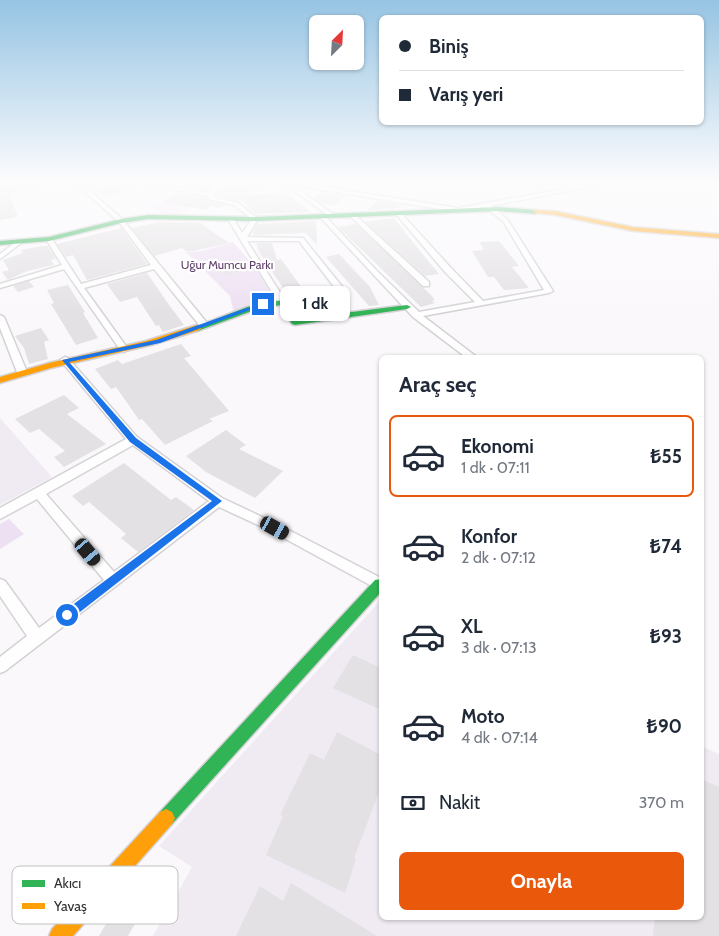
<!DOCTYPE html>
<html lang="tr">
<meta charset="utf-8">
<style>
:root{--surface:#fff;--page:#f2f2f3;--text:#1f2937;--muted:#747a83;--line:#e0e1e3;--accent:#ea580c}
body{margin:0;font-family:Cabin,sans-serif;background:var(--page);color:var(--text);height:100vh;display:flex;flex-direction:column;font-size:19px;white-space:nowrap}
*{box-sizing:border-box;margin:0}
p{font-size:16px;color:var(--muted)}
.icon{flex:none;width:28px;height:28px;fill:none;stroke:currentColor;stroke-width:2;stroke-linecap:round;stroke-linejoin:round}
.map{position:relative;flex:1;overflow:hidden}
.sheet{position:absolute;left:379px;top:355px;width:325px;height:565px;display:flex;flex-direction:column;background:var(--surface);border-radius:8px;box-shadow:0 1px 4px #0004}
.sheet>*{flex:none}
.banner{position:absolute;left:379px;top:15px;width:325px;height:110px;border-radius:8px;box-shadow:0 1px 4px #0004;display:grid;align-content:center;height:110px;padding:0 20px;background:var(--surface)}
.needle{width:32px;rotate:24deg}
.fabs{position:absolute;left:309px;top:15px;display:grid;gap:10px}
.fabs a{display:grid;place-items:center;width:55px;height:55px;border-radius:8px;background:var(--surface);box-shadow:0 1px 4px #0004;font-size:25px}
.end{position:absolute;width:22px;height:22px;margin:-11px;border:6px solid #1a73e8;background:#fff;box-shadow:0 0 0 2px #fff}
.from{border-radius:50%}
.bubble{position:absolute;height:35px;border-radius:8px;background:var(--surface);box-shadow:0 1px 4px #0004;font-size:16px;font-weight:700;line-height:35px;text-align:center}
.car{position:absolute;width:15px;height:30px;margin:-15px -8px;border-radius:6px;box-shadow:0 0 4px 1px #0007;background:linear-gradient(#222 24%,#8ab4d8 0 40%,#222 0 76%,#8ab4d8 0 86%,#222 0)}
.banner b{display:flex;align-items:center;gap:18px;height:48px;font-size:19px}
.banner b+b{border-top:1px solid var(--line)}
.banner i{width:12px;height:12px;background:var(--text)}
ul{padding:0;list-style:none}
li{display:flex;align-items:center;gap:15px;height:82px;margin:0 10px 8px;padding:0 10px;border:2px solid transparent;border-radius:8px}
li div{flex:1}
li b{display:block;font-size:19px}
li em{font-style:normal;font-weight:700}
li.current{border-color:var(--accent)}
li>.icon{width:45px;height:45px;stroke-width:1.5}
h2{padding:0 20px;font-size:22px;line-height:60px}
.pay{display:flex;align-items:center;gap:12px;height:55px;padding:0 20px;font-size:19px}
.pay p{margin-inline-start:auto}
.button{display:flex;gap:10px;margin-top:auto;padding:10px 20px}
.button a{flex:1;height:58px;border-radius:8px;background:var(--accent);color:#fff;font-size:20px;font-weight:700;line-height:58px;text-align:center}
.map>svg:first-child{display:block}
</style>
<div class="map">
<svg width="719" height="936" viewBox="0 0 719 936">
<rect width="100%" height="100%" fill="#faf8fb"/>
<path fill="#f0ebf3" d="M173,194L202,199L180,215L162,214L151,207Z
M0,418L52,477L0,505Z
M379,602L381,603V918H701V746L719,754V936H153L192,867L159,846Z"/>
<path fill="#ede0f2" d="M233,242L254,266L274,299L234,313L230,296L186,252L202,251Z
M9,519L24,534L0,549V524Z"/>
<path fill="#e3e1e3" d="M0,183H40L41,188L9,194L18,217L0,220Z
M115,183H141V184L107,197L93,188Z
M195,183H215L208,191L187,187Z
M225,183H264L245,196L285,192L310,212L256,214L240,199L238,201L217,196L216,195Z
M178,192L207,198L212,202L226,205L219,208L211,206L206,210L162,202Z
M322,192L345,196L333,206L322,204L314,198Z
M377,201L388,202L402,205L399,208L367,210Z
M394,218L416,246L439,274L425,276L365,222Z
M316,221L317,245L306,233L252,235L257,224Z
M159,222L200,223L229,243L194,251H186L182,248L154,256L132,228Z
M356,224L431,295L435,300L432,301L435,303L421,307L338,227Z
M121,228L147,264L87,280L73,255L66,257L57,244Z
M499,241L519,266L512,267L529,288L504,290L494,277H488L472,251L484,250L479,242Z
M256,243H272L277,260L281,259L304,291L287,294L259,252Z
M42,246H48L56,259L51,260L54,265L27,271L8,280L2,272L9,270L3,260L23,253L21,250Z
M339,254L370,287L379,305L369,306L326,257Z
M224,261L236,262L251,266L229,275L212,270Z
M147,273L167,302L184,325L163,332L159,325L156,326L137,297L120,302L107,284Z
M29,281L34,287L18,292L13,286Z
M68,285L85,312L83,313L98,338L76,345L51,304L54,303L47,290Z
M310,299L320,312L298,315L291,303Z
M41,328L49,340L44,342L48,359L29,364L24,348L15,336Z
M181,344L191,356L184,358L229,411L209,419L213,421L165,445L142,419L139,420L116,387L111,389L95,369L118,360L122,364Z
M64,395L79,408L67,414L106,444L64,467L54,457L65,451L39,429L30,433L15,419Z
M226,430L246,445L239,449L283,471L255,498L206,472L186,456Z
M124,463L171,500L176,497L194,510L138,552L121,538L126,534L89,502L83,506L72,496Z
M353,655L381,668V710L333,688Z
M337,732L381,755V787L354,858L356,859L345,893L266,855L283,816L280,815L310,753L324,760Z
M701,779L719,787V936H653L655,918H701Z
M291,883L377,936H236L260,886L283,901Z
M114,910L135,924L128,936H99Z"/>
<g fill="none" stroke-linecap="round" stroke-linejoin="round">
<g stroke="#d4d2d5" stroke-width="3">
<path id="street" d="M75,183H81L123,220L207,323V327H201L154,269L84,288L128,349L124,352L121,351L64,269L0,288V284L62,265L46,239L49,237L52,239L81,284L151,265L119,222Z
M143,183H153L209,193L217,183H223L213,195L216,198L238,203L258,219L247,237L303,238L344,289L340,291L279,304L228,219L233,218L242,233L252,219L234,205L212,200L208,196ZM247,241H299L335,288L283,297Z
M287,183H298L458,208L597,183H607L491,206L507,219L553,291L549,293L423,316L478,358H467L413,317L319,216L324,215L378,272L419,312L475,302L445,272L396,214V212H400L451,268L483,301L544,290L503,221L485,207L458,212L293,185L334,215L335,216L332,218L287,186Z
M350,214H354L429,282V286H423L350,216Z
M16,242L21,243L0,259V254Z
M0,315L4,317L27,372L25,374H19L17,372L0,328Z
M65,357L68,358L137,437L222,498L279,525L381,578V591L271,531L219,507L5,671L0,673V657L27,636L0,596V579L5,581L39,628L104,580L37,499L0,519V508L126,439L62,362L60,360ZM133,445L209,501L114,572L46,494Z"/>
</g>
<g stroke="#d4d2d5" stroke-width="3">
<path id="fast" d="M498,207L536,210L539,212L536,214L498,211L255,221L148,219L121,223L49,241L0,245V241L49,237L121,219L148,215L255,217Z
M282,300H285L297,319L407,305L411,307L407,309L295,325L292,324L280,305L252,311L200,330L197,331L193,328L247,307Z
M381,579V592L172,824L166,827L160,824L157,818L160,812L375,580Z"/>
</g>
<g stroke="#d4d2d5" stroke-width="3">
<path id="slow" d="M536,210L555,211L633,227L719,234V238L633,231L555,215L534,213V211Z
M197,325L201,328L200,330L151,345L51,368L0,383V377L49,363L146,341Z
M166,809L172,812L175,818L172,824L73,936H49L52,929L160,812Z"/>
</g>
<use href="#street" fill="#fefefe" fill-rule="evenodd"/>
<use href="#fast" fill="#30b455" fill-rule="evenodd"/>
<use href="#slow" fill="#ff9f0a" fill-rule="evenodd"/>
</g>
<linearGradient id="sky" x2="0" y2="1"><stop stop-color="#96c4e3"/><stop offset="0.58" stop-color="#fdfcfd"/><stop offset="1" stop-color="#fdfcfd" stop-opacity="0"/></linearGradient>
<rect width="719" height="314" fill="url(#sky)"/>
<path fill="#1a73e8" d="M261,303L266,304L160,343L69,362L136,438L222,501L71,619H63V612L212,501L130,442L62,360L156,340Z"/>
<g text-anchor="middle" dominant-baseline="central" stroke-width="4.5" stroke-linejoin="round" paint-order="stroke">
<g font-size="12" fill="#5f3e6a" stroke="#fff">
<text x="227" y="264">Uğur Mumcu Parkı</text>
</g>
</g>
<rect x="12" y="866" width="166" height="58" rx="8" fill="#fff" stroke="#c2c1c2" stroke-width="1"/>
<rect x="22" y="880" width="23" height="7" fill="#30b455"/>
<rect x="22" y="903" width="23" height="6" fill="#ff9f0a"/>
<g font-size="14" fill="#333133">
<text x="54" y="888">Akıcı</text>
<text x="54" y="911">Yavaş</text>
</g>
</svg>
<div class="fabs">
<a><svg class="needle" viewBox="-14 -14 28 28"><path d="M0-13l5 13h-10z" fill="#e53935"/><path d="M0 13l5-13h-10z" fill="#747a83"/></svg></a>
</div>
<i class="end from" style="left:67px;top:615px"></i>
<i class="end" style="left:263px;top:304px"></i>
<div class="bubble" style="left:280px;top:286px;width:70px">1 dk</div>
<i class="car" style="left:275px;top:528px;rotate:119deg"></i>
<i class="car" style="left:88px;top:552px;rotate:140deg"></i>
<div class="banner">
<b><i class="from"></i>Biniş</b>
<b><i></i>Varış yeri</b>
</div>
<section class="sheet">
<h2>Araç seç</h2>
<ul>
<li class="current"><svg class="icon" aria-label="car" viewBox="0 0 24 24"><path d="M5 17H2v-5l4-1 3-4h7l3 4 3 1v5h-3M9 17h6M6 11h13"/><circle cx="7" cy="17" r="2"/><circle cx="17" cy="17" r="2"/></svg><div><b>Ekonomi</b><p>1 dk · 07:11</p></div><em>₺55</em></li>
<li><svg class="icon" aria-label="car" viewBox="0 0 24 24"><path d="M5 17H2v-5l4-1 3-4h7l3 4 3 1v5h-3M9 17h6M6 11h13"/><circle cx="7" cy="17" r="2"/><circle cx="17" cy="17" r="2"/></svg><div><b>Konfor</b><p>2 dk · 07:12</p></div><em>₺74</em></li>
<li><svg class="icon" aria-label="car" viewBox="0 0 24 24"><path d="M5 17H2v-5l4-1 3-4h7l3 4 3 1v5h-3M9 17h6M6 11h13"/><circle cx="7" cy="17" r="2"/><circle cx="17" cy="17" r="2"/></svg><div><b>XL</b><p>3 dk · 07:13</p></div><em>₺93</em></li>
<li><svg class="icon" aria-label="car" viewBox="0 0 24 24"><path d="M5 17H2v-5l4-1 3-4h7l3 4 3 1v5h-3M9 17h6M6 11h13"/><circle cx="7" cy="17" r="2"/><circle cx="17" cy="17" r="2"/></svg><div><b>Moto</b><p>4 dk · 07:14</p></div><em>₺90</em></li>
</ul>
<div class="pay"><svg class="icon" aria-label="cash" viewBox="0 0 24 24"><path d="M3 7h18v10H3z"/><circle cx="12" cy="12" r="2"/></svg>Nakit<p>370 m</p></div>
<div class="button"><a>Onayla</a></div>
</section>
</div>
